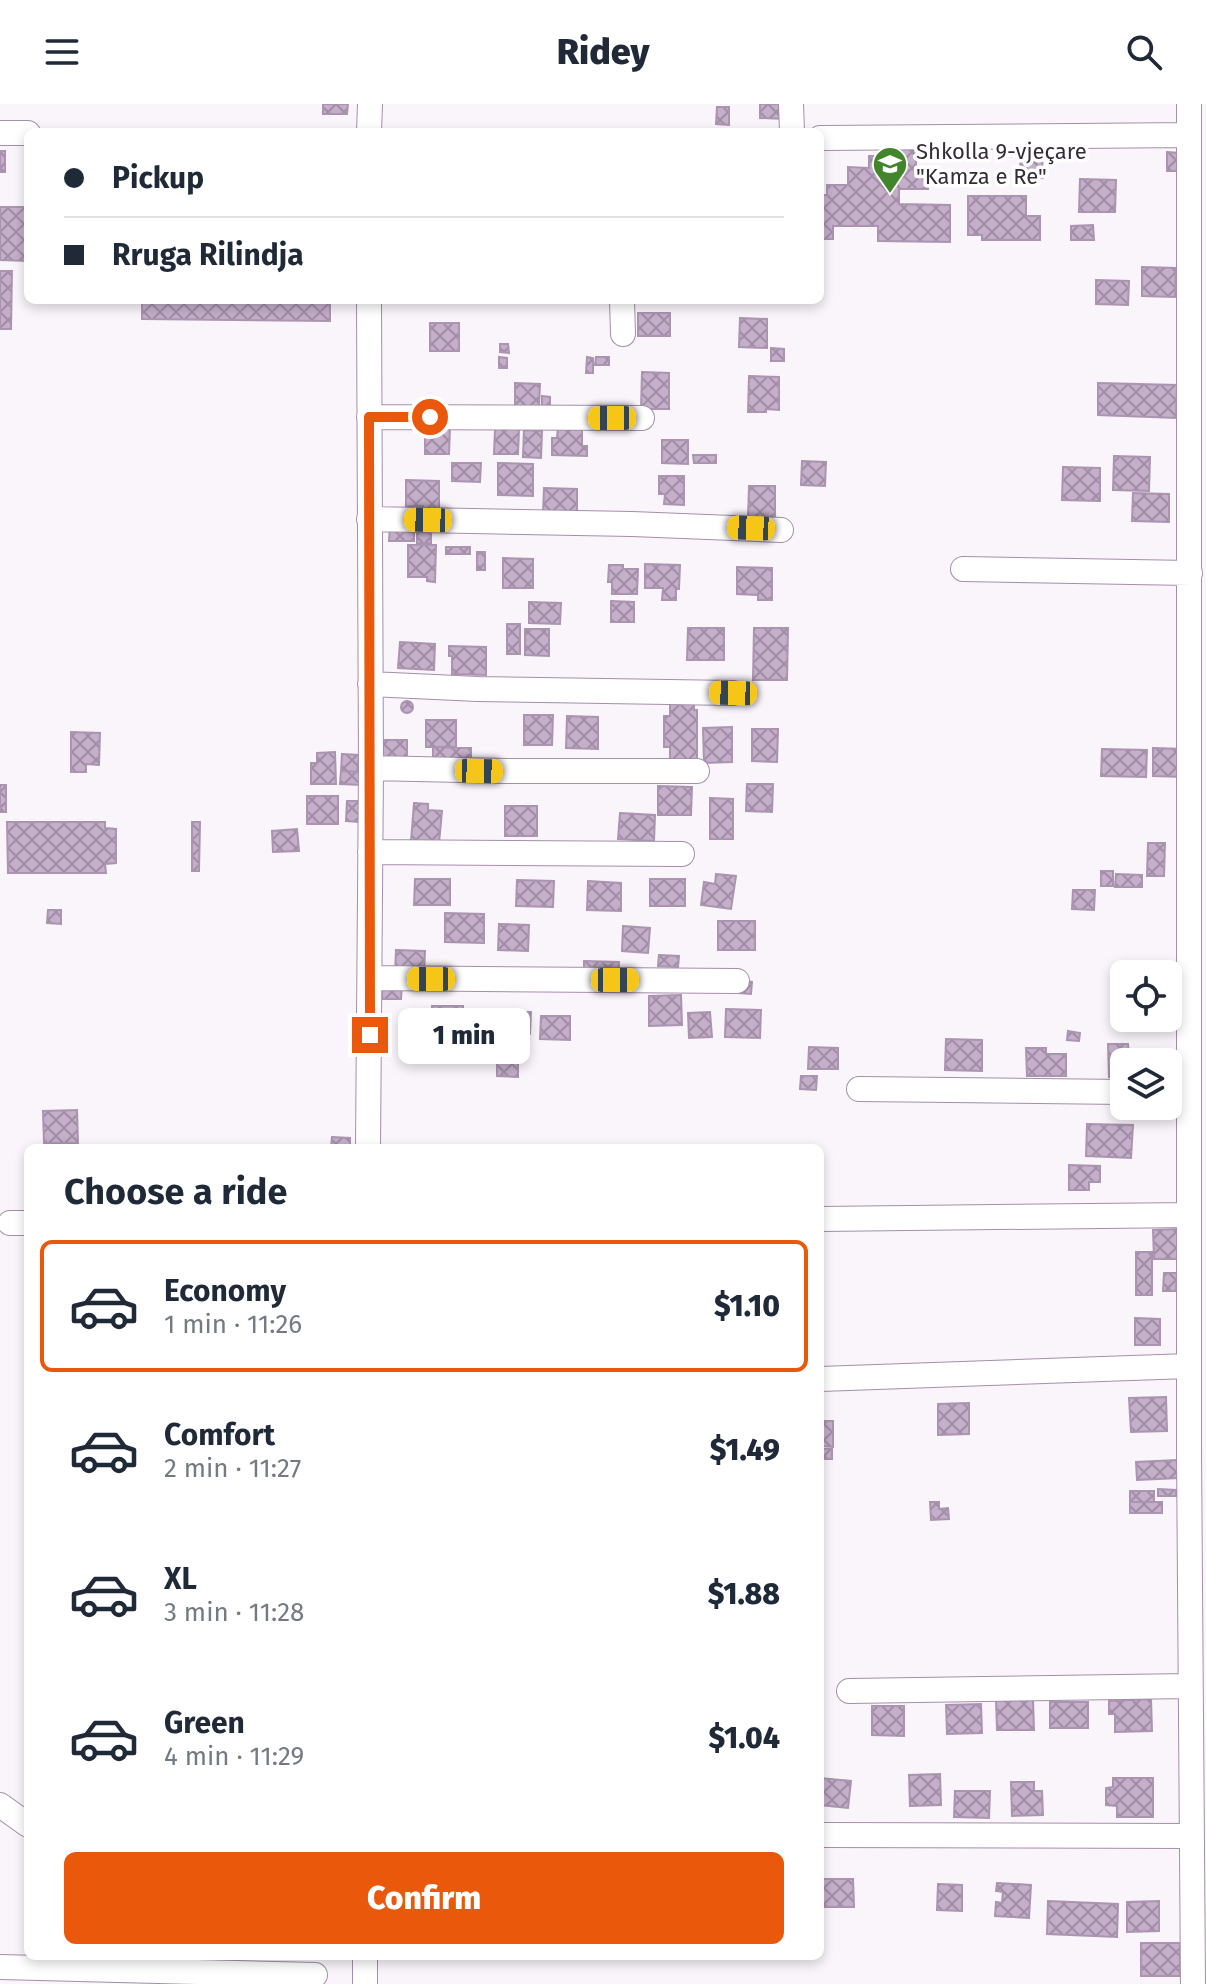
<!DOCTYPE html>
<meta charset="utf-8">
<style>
:root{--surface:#fff;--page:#f2f2f3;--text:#1f2937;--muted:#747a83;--line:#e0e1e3;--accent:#ea580c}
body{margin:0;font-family:"Fira Sans",sans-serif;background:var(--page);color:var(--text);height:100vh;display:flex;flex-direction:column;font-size:30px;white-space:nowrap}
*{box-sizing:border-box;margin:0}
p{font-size:26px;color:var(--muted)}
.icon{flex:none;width:44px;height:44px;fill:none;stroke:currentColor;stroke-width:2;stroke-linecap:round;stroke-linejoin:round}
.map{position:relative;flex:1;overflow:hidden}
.sheet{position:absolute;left:24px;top:1040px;width:800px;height:816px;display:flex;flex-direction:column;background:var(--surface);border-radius:12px;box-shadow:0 4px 12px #0003}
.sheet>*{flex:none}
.banner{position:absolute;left:24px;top:24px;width:800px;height:176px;border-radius:12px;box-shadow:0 4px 12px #0003;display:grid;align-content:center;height:176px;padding:0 40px;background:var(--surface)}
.controls{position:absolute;left:1110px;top:856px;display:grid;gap:16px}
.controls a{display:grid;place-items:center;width:72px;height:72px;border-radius:12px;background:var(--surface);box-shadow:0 4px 12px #0003;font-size:40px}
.end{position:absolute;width:36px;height:36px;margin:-18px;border:10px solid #ea580c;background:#fff;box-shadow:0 0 0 4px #fff}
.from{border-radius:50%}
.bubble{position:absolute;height:56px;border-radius:12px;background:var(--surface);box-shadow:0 4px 12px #0003;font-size:26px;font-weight:800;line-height:56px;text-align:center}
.car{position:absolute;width:24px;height:48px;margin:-24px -12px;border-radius:10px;box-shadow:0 0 6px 2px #0007;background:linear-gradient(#f5c518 24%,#345 0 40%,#f5c518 0 76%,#345 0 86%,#f5c518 0)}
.banner b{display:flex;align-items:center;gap:28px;height:76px;font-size:30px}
.banner b+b{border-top:2px solid var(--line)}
.banner i{width:20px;height:20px;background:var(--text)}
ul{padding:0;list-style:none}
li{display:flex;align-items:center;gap:24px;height:132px;margin:0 16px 12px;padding:0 24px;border:4px solid transparent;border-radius:12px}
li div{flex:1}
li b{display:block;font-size:30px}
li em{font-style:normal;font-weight:800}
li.active{border-color:var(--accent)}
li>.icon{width:72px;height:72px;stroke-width:1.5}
h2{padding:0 40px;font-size:36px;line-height:96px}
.button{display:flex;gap:16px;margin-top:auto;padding:16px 40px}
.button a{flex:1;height:92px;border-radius:12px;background:var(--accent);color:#fff;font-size:32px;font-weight:800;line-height:92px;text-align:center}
header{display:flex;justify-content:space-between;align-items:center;height:104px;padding:0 40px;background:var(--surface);font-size:36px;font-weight:800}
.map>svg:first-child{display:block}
</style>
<header><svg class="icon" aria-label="menu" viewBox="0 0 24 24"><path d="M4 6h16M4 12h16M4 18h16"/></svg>Ridey<svg class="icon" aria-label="search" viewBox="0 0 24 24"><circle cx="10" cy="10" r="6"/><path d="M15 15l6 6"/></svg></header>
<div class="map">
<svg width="1206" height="1880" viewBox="0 0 1206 1880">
<defs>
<pattern id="building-cross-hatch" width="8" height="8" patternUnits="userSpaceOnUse" patternTransform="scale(2)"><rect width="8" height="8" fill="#c4aeca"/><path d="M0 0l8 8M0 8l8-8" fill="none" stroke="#a08ea5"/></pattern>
</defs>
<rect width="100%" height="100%" fill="#faf5fb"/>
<path fill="url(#building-cross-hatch)" stroke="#aa94b0" stroke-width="2" d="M323,0H348L347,10H323Z
M760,0H786V15L760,14Z
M717,3H729V21L716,20Z
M898,42H916V68L928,67V85H899V100L950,101V138L878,137V122H833V135H820V91H827V81H848V63L869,64V52H898Z
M0,47H5V68H0Z
M1167,48L1179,49V67H1167Z
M1020,52H1042L1043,74L1021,75Z
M1080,75L1116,76L1115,108H1079Z
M968,92H1026V112H1040V136H982V131H968Z
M0,103H28V157L0,156Z
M1093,121L1094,136H1071V122Z
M1142,163L1176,164L1175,193L1142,192Z
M0,167H12L11,225H0Z
M1096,176L1129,177L1128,201L1096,200Z
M142,196H330V217L142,215Z
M638,209H670V232H638Z
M740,214L767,215V244L739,243Z
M430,219H459V247H430Z
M500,240H508L509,249L500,248Z
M771,244L784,245V257H771Z
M499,253L507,254V264H499Z
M587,253L593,254V269H586Z
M596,253H609V261H595Z
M642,268L669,269V305H641Z
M749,272L779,273V306L766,305V308H748Z
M515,279L540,280L539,303H515Z
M1098,279L1177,281L1176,314L1098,311Z
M542,292L550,293V308H542Z
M425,322L450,323L449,350H425Z
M558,323H582V342H587V352L552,351V334H557Z
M495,325H519L518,350H494Z
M524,326L542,327L541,354L523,353Z
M662,336H688V360L662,359Z
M693,351H716V359H694Z
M1114,352L1150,353L1149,387L1113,386Z
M802,357L826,358L825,382L801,381Z
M452,359H481L480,378L452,377Z
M498,359L533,360V392L498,391Z
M1063,363L1100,364V397L1062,396Z
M659,372H684V401L664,400L665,390H659Z
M406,376L439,377V411L423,410V402H406Z
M749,382H775V415L748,414Z
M544,384L577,385V410L543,409Z
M1133,389L1169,390V418L1132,417Z
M417,421H431V439H417Z
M390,422H414V437H389Z
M408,441H436L435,478L427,477V473H408Z
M446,443H470V450H446Z
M477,448H485V466H477Z
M503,454L533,455V484H503Z
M645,460L680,461L679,485H676V496H662L663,484H645Z
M609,461H623V465H638L637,490H612V478H608Z
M737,463L772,464V496H758V491L737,490Z
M611,497L634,498V518H611Z
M529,498L561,499L560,520L529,519Z
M507,520H520V550H507Z
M688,524H724V556H687Z
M754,524H788L787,576H753Z
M525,525H549V552L525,551Z
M400,538L435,540L434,566L398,564Z
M449,542L486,543V571L452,570V552H449Z
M401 603a6 6 0 1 1 12 0a6 6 0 1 1-12 0Z
M670,599L694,600V606H697V657L670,656V643H664V612H670Z
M524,611H553L552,641H524Z
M567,612L598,613V645L566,644Z
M426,616H456V643H426Z
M732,623V658L704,659L703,624Z
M752,625H778L777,658L752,657Z
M71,628L100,629L99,661L86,660V668H71Z
M381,636H407V659L381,658Z
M433,643L471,644V661H433Z
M1153,644L1185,645L1184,673L1153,672Z
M1102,645L1147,646L1146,673L1101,672Z
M335,648L336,680H311V659H317V649Z
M342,650L359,651L357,668L341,667Z
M341,667L363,668L362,681L340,680Z
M747,680H773L772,708L746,707Z
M0,681H6V708H0Z
M658,682L692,683L691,711H658Z
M307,692H338V720H307Z
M710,694L733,695V735H710Z
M347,697H359V718L346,717Z
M414,699L428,700V706L442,707L439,739L411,737Z
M505,702H537V732H505Z
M620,709L655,711L654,737L618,735Z
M7,718H105V724L116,725V759L105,760L106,769H8Z
M192,718H200L199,767H192Z
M297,725L299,747L273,748L272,727Z
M1148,739H1165L1164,772H1147Z
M1101,767H1113V782H1101Z
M716,770L736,772L731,805L701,801L704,778L715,780Z
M1116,770L1142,771V783H1115Z
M415,775H450V801H414Z
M650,775H685V802H650Z
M517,776L554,777L553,803L516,802Z
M588,777L621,779V807L587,806Z
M1073,786H1095L1094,806L1072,805Z
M48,806H61V820L47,819Z
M445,809L484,810V839L445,838Z
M718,817H755V846H718Z
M499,820L529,821L528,847L498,846Z
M623,822L650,824L648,849L622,847Z
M396,846L425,847L424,870H395Z
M659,851L679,852L678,863L658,862Z
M584,857L619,858L618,872L584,870Z
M740,877L752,878L751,890L739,889Z
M382,880L402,881L401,895H382Z
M681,891L682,921L649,922V892Z
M432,902H463V931L432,932Z
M726,905L761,906L760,934L725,933Z
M494,908H531L530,930H494Z
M710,908L712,933L689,934L688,909Z
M541,912H570V936L540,935Z
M1068,927L1080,929L1079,937L1067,936Z
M946,935L982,936V967L945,966Z
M1108,940H1128L1129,950H1148L1149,958H1124V973H1109Z
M809,943L838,944V965H808Z
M1026,944H1046V950H1066V972H1027Z
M497,957L518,958V973L497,972Z
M801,972H817L816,986L800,985Z
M77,1006L78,1039H44L43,1007Z
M1087,1020L1133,1021L1131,1054L1086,1052Z
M332,1033L350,1034V1044H331Z
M1069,1061L1100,1062V1078H1089V1086H1069Z
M1180,1125V1155H1154L1153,1126Z
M1136,1148H1152V1191H1136Z
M1164,1169H1177L1176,1187H1163Z
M1135,1214L1160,1215V1241H1135Z
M1166,1293L1167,1327L1131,1328L1129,1294Z
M969,1299V1330L938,1331V1300Z
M820,1317H833V1343L820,1342Z
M820,1345H832V1355H820Z
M1177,1356L1179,1374L1137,1376L1136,1358Z
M1158,1385L1176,1386V1392H1158Z
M1130,1387H1154V1398H1130Z
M930,1398H939V1405L948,1404L949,1415L931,1416Z
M1130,1398H1162V1409H1130Z
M996,1595H1033L1034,1626H997Z
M1151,1595L1152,1627L1115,1628V1610H1109V1597Z
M1050,1598H1088V1624H1050Z
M981,1600L982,1629L947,1630L946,1601Z
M872,1602H904V1632L872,1631Z
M940,1670L941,1701L910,1702L909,1671Z
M820,1674L851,1677L848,1704L820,1701Z
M1113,1674H1153V1713H1117V1702L1106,1701V1684L1113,1683Z
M1011,1678H1034V1687H1042L1043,1711L1012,1712Z
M955,1687H990L989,1714L954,1713Z
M820,1775H853L854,1803H820Z
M997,1779L1031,1781L1029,1814L995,1812L996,1798L1002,1799L1003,1788L996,1787Z
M938,1780L962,1781V1807L937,1806Z
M1048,1797L1118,1800L1117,1833L1047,1830Z
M1159,1797V1827L1127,1828V1798Z
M1141,1839H1180V1872H1141Z"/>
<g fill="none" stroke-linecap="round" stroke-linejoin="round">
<g stroke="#a48eaa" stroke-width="26">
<path id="minor" d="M791,0L792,28
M1189,0V1346L1193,1880
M369,28L370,0
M0,29H28
M820,34L1189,31
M622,196L623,230
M369,313L642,314
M369,415L632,420L781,426
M963,465L1190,469
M370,580L478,585L733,589
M371,664L506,667H697
M370,748L682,750
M370,874L737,877
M859,985L1124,988
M368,1044L371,664L369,196
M820,1115L1189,1111
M10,1119H28
M820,1275L1189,1262
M849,1587L1190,1582
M0,1701L28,1721
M820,1731L1191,1732
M0,1863L315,1871
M365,1880V1852"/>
</g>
<use href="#minor" stroke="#fff" stroke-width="24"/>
</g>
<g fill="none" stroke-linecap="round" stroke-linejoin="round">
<path stroke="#ea580c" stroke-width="10" d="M370,931L369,313H430"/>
</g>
<defs>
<g id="school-pin" transform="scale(1.8)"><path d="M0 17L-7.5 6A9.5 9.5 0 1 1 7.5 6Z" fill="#41862a" stroke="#fff"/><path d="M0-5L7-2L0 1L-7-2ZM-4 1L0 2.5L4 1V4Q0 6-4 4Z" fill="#fff"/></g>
</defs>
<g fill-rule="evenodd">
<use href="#school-pin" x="890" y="60"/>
</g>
<g text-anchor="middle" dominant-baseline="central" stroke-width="7" stroke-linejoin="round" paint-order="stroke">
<g font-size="22" fill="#342c37" stroke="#fff" text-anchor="start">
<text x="916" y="47">Shkolla 9-vjeçare<tspan x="916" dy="25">"Kamza e Re"</tspan></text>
</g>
</g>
</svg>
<div class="controls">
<a><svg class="icon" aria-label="locate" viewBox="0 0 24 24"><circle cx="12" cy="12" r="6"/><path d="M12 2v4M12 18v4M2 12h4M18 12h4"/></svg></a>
<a><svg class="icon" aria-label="layers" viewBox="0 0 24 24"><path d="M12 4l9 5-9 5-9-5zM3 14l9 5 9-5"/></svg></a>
</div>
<i class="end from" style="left:430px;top:313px"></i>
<i class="end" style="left:370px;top:931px"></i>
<div class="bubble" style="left:398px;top:904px;width:132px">1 min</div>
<i class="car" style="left:612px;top:314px;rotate:270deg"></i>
<i class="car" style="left:428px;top:416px;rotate:271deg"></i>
<i class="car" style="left:751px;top:424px;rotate:272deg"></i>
<i class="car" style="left:733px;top:589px;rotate:271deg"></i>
<i class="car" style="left:479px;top:667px;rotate:91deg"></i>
<i class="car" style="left:431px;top:875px;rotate:270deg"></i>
<i class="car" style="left:615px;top:876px;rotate:90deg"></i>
<div class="banner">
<b><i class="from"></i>Pickup</b>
<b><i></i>Rruga Rilindja</b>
</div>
<section class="sheet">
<h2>Choose a ride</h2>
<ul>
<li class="active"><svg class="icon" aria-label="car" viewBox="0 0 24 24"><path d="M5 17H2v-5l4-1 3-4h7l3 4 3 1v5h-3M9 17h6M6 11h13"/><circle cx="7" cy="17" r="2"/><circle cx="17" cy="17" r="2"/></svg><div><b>Economy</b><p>1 min · 11:26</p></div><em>$1.10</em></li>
<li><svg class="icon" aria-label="car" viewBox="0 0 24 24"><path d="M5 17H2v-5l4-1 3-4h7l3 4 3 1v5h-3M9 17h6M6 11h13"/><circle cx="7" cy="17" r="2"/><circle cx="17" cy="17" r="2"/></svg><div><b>Comfort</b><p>2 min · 11:27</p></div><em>$1.49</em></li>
<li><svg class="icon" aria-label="car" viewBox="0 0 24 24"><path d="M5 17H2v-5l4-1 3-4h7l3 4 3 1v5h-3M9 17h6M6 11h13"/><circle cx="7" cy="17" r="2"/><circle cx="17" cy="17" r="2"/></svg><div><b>XL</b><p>3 min · 11:28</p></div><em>$1.88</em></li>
<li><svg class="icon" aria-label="car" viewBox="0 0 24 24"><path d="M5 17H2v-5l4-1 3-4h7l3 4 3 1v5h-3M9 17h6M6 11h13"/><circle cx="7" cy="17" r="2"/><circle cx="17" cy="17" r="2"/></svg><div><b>Green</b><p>4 min · 11:29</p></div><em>$1.04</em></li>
</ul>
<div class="button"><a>Confirm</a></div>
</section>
</div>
